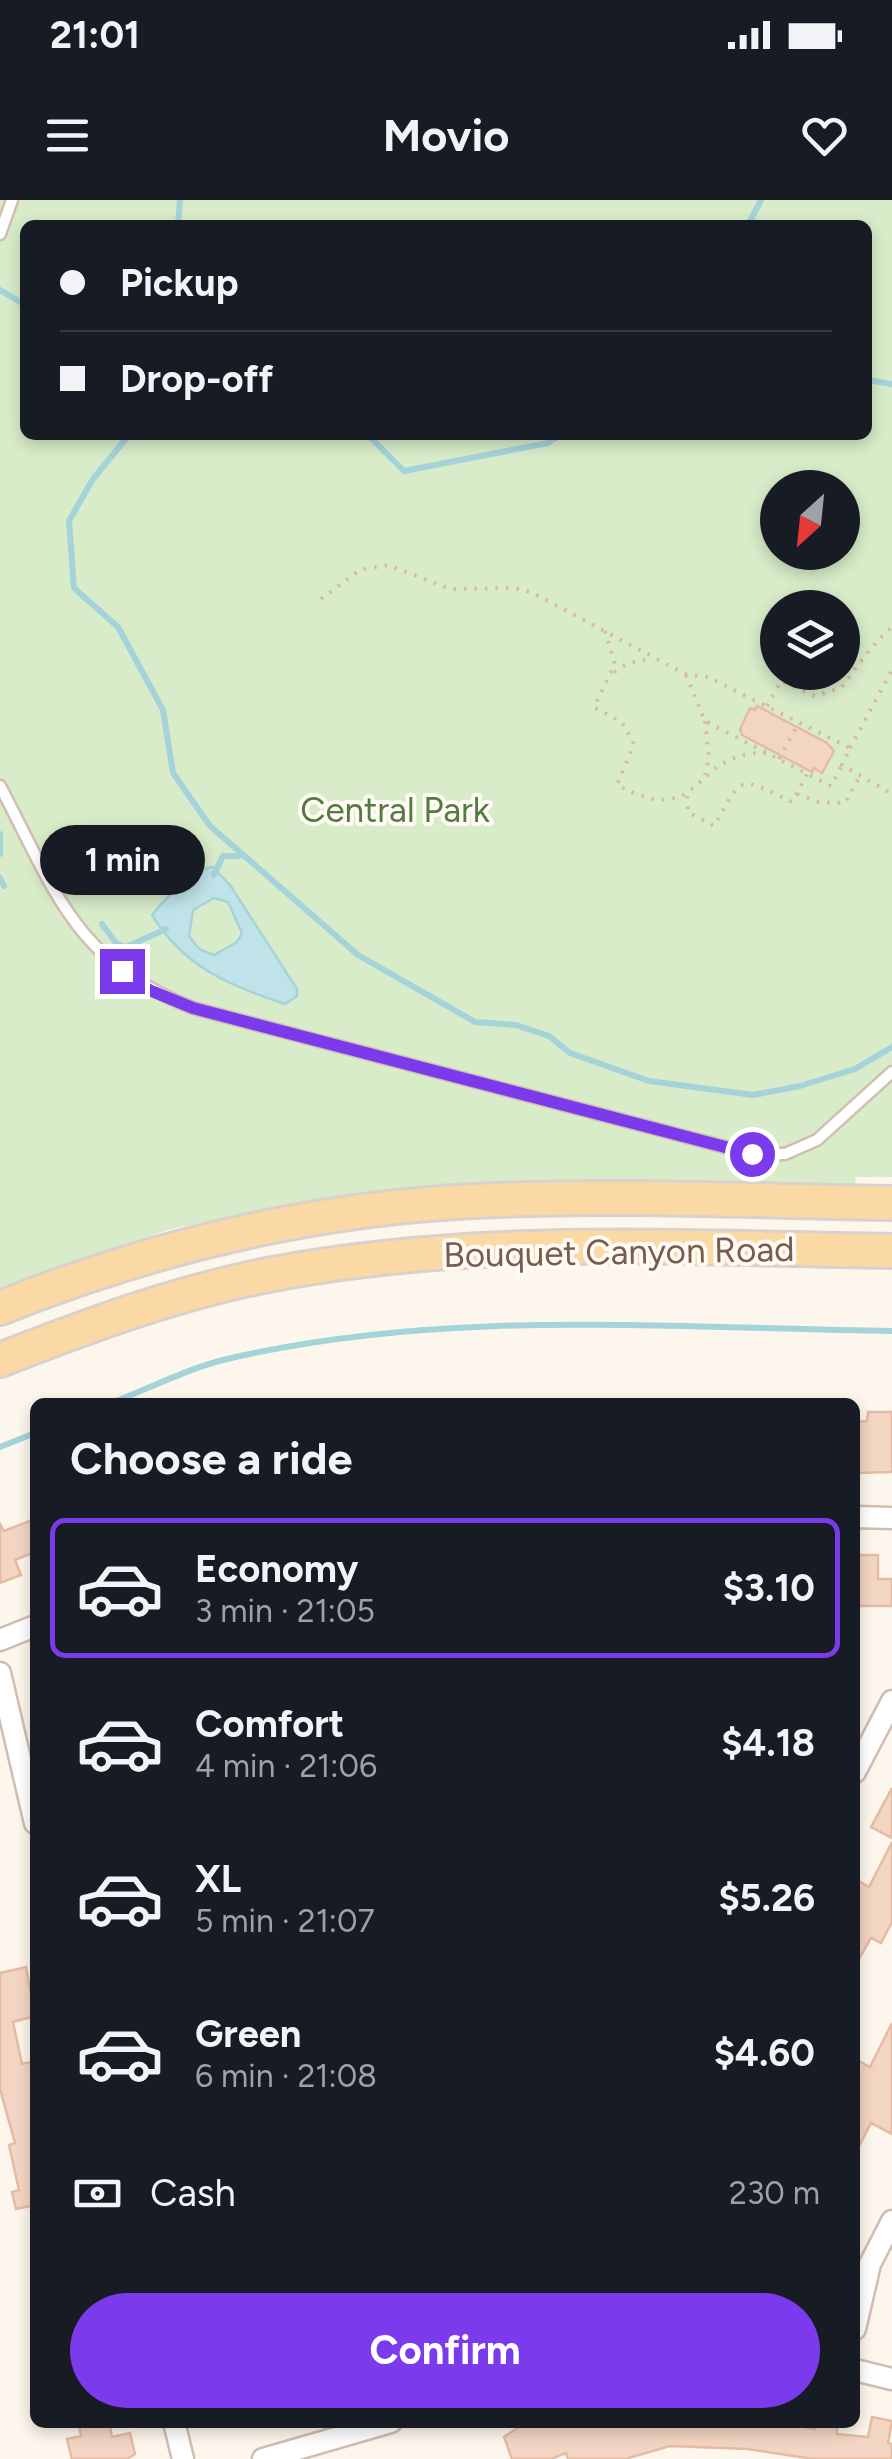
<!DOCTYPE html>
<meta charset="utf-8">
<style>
:root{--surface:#171b24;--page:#20242c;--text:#f1f3f6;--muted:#9ea1a6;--line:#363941;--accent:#7c3aed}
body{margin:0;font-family:Figtree,sans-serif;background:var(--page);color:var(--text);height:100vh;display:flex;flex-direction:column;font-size:38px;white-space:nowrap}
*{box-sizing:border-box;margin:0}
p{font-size:32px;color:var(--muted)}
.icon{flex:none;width:55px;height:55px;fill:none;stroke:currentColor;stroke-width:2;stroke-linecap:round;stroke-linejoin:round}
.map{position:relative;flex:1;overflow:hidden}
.details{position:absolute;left:30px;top:1198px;width:830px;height:1030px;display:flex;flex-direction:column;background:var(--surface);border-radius:15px;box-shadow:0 5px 15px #0003}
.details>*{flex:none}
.banner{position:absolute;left:20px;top:20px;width:852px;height:220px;border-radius:15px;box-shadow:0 5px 15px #0003;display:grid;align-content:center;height:220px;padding:0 40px;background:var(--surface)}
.needle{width:65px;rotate:207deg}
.tools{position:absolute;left:760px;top:270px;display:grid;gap:20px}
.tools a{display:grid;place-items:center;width:100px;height:100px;border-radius:50%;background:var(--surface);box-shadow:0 5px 15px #0003;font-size:50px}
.end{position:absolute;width:45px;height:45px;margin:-22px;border:12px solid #7c3aed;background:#fff;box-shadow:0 0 0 5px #fff}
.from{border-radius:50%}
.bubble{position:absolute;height:70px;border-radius:35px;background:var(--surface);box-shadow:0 5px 15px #0003;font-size:32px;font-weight:700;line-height:70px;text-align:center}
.banner b{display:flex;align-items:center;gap:35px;height:95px;font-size:38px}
.banner b+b{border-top:2px solid var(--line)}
.banner i{width:25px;height:25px;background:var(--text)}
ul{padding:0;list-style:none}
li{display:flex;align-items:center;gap:30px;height:140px;margin:0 20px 15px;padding:0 20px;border:5px solid transparent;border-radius:15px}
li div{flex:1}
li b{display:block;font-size:38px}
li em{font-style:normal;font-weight:700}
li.current{border-color:var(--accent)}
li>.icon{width:90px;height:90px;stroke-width:1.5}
h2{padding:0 40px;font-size:45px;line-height:120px}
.pay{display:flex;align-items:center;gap:25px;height:110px;padding:0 40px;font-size:38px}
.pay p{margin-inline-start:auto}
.action{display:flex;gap:20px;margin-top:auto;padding:20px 40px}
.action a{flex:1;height:115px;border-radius:60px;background:var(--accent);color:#fff;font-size:40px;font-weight:700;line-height:115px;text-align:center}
.status{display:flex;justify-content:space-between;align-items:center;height:70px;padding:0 50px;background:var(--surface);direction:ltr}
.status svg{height:28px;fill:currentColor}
header{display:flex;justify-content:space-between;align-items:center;height:130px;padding:0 40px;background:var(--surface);font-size:45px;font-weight:700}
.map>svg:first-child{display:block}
</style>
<div class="status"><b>21:01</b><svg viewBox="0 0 49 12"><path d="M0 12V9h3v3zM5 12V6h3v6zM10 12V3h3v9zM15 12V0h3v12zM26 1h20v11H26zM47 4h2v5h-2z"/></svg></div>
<header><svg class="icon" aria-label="menu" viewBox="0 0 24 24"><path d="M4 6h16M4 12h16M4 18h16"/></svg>Movio<svg class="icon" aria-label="heart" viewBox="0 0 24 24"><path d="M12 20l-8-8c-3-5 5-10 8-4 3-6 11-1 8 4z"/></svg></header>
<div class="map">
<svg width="892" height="2259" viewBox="0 0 892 2259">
<rect width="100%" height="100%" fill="#fdf6ec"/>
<path fill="#d8ecc9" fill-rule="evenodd" d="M0,0H892V977H855L857,990L348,994L171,1029L0,1087ZM25,25H868V235H25ZM778,288H842V352H778ZM778,408H842V472H778Z"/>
<path fill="#bfe3e8" stroke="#a5d3da" stroke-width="2.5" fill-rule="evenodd" d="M213,667L230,685L297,789V796L285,804C230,786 184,767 152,715C166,698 190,670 213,667ZM214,698L228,702L242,733L237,742L214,755L199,749L189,736L193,710Z"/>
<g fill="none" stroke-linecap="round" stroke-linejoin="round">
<path stroke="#a5d3da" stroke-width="6" d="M178,25L180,0
M748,25L761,0
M0,90L25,105
M868,180L892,184
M129,235L93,279L69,321L74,388L118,427L163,510L173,573L210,626L358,755L475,822L516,825L549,836L570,853L649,881L753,895L800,886L855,869L892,847
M368,235L404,271L548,243L560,235
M0,634V654
M214,675L223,656H239
M0,678L4,686
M102,724L116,743L126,747L166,729
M114,1202C150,1188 189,1168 227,1159C443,1108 671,1128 892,1131
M0,1247L35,1233"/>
</g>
<path fill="#f3d5c3" stroke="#e6bba3" stroke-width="2.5" d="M757,506L827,543L834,551L822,573L814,568L812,572L742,535L740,529L750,508L755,510Z
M868,1212H892V1272L856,1273L855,1222L867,1221Z
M35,1319V1352L15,1360L21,1375L0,1383V1324L4,1331Z
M858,1355H878V1379H892V1406H858Z
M892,1588V1638L871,1627Z
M892,1642V1722L881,1743L871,1738L855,1766V1679L869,1687Z
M26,1767L35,1816L13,1822L22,1864L35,1861V2005L16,2009L12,1992L19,1990L9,1945L15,1943L0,1889V1773Z
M892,1823V1934L871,1923L855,1954V1859L870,1867Z
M872,2217L892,2221L888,2243L892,2244V2259H813L748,2249L670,2246L625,2259H568L566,2253L551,2259H512L504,2237L526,2222H777L815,2229L816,2222H838L837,2234L868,2237Z
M109,2222L112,2237L130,2233L135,2254L127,2259H72L67,2239L81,2236L79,2225Z"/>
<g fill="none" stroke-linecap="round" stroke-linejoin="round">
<g stroke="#d1beb0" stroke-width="15">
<path id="lane" d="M0,34L12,0
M0,586C56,692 74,761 193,808L752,954H785L817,940L892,872"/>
</g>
<g stroke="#d1beb0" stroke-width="25">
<path id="street" d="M855,1317L892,1318
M0,1440L35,1426
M0,1473L35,1623
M855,1572L892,1501
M855,2129L870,2064L892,2021
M855,2170L892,2179
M174,2222L183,2259
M263,2259L391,2222"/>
</g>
<g stroke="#dad1cd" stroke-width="38">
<path id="primary" d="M0,1108C150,1048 311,1009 473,1001C612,994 753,1001 892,1003
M0,1160C87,1126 176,1093 268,1075C473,1035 685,1048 892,1051"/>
</g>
<path stroke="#d9b8a5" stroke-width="4" stroke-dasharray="2.5 8" stroke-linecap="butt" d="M321,399L360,370L388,365L450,389L514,388L531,392L685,474L708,477L850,548L842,565L892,594
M605,431L615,464L594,507L622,522L634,544L617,585C706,632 688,551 766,553
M614,472L627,464L651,458
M686,475L705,521L831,586L842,565
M767,506L781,481L815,496L841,488C857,467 871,445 892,427
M705,521L709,558L705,575
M850,548L892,470
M779,559L798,524
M797,594L819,602L845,603L860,576
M687,596L688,612L714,626C744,573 738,576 792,602L807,574"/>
<use href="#lane" stroke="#fff" stroke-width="10"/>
<use href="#street" stroke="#fff" stroke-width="20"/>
<use href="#primary" stroke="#fbd9a5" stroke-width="32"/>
</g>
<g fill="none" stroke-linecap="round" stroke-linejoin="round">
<path stroke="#7c3aed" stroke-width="12" d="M122,771L149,790L193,808L752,954"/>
</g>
<g text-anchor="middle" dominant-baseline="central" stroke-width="8" stroke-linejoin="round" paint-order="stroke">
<g font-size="35" fill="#537a41" stroke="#fffaf3">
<text x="395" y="610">Central Park</text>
</g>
<g font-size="35" fill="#7a5c4d" stroke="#fffaf3">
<text transform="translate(619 1052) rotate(-1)">Bouquet Canyon Road</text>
</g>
</g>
</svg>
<div class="tools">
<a><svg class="needle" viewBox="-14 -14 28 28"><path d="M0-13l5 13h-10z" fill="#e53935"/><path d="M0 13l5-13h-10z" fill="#9ea1a6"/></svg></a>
<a><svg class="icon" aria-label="layers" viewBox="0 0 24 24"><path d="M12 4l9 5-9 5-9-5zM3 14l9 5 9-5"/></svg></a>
</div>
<i class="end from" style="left:752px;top:954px"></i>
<i class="end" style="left:122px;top:771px"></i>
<div class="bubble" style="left:40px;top:625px;width:165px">1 min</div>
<div class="banner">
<b><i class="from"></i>Pickup</b>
<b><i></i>Drop-off</b>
</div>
<section class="details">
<h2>Choose a ride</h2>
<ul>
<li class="current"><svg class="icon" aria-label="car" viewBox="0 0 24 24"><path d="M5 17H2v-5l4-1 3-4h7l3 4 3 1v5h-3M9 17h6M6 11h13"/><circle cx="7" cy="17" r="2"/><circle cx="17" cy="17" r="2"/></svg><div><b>Economy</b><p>3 min · 21:05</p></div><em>$3.10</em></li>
<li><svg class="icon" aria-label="car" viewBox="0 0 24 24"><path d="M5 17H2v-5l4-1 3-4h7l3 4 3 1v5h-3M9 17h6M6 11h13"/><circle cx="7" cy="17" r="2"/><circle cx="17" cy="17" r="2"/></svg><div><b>Comfort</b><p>4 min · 21:06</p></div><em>$4.18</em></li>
<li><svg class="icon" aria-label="car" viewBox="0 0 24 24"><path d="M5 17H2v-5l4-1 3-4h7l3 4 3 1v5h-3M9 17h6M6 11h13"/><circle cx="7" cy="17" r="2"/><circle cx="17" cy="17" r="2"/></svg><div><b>XL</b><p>5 min · 21:07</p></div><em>$5.26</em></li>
<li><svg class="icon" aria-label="car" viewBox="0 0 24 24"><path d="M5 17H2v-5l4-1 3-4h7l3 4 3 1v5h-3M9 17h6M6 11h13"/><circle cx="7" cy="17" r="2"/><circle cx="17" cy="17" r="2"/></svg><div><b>Green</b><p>6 min · 21:08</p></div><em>$4.60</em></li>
</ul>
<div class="pay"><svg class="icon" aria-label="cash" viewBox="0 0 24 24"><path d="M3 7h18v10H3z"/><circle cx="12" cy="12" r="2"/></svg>Cash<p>230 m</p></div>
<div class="action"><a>Confirm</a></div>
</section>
</div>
